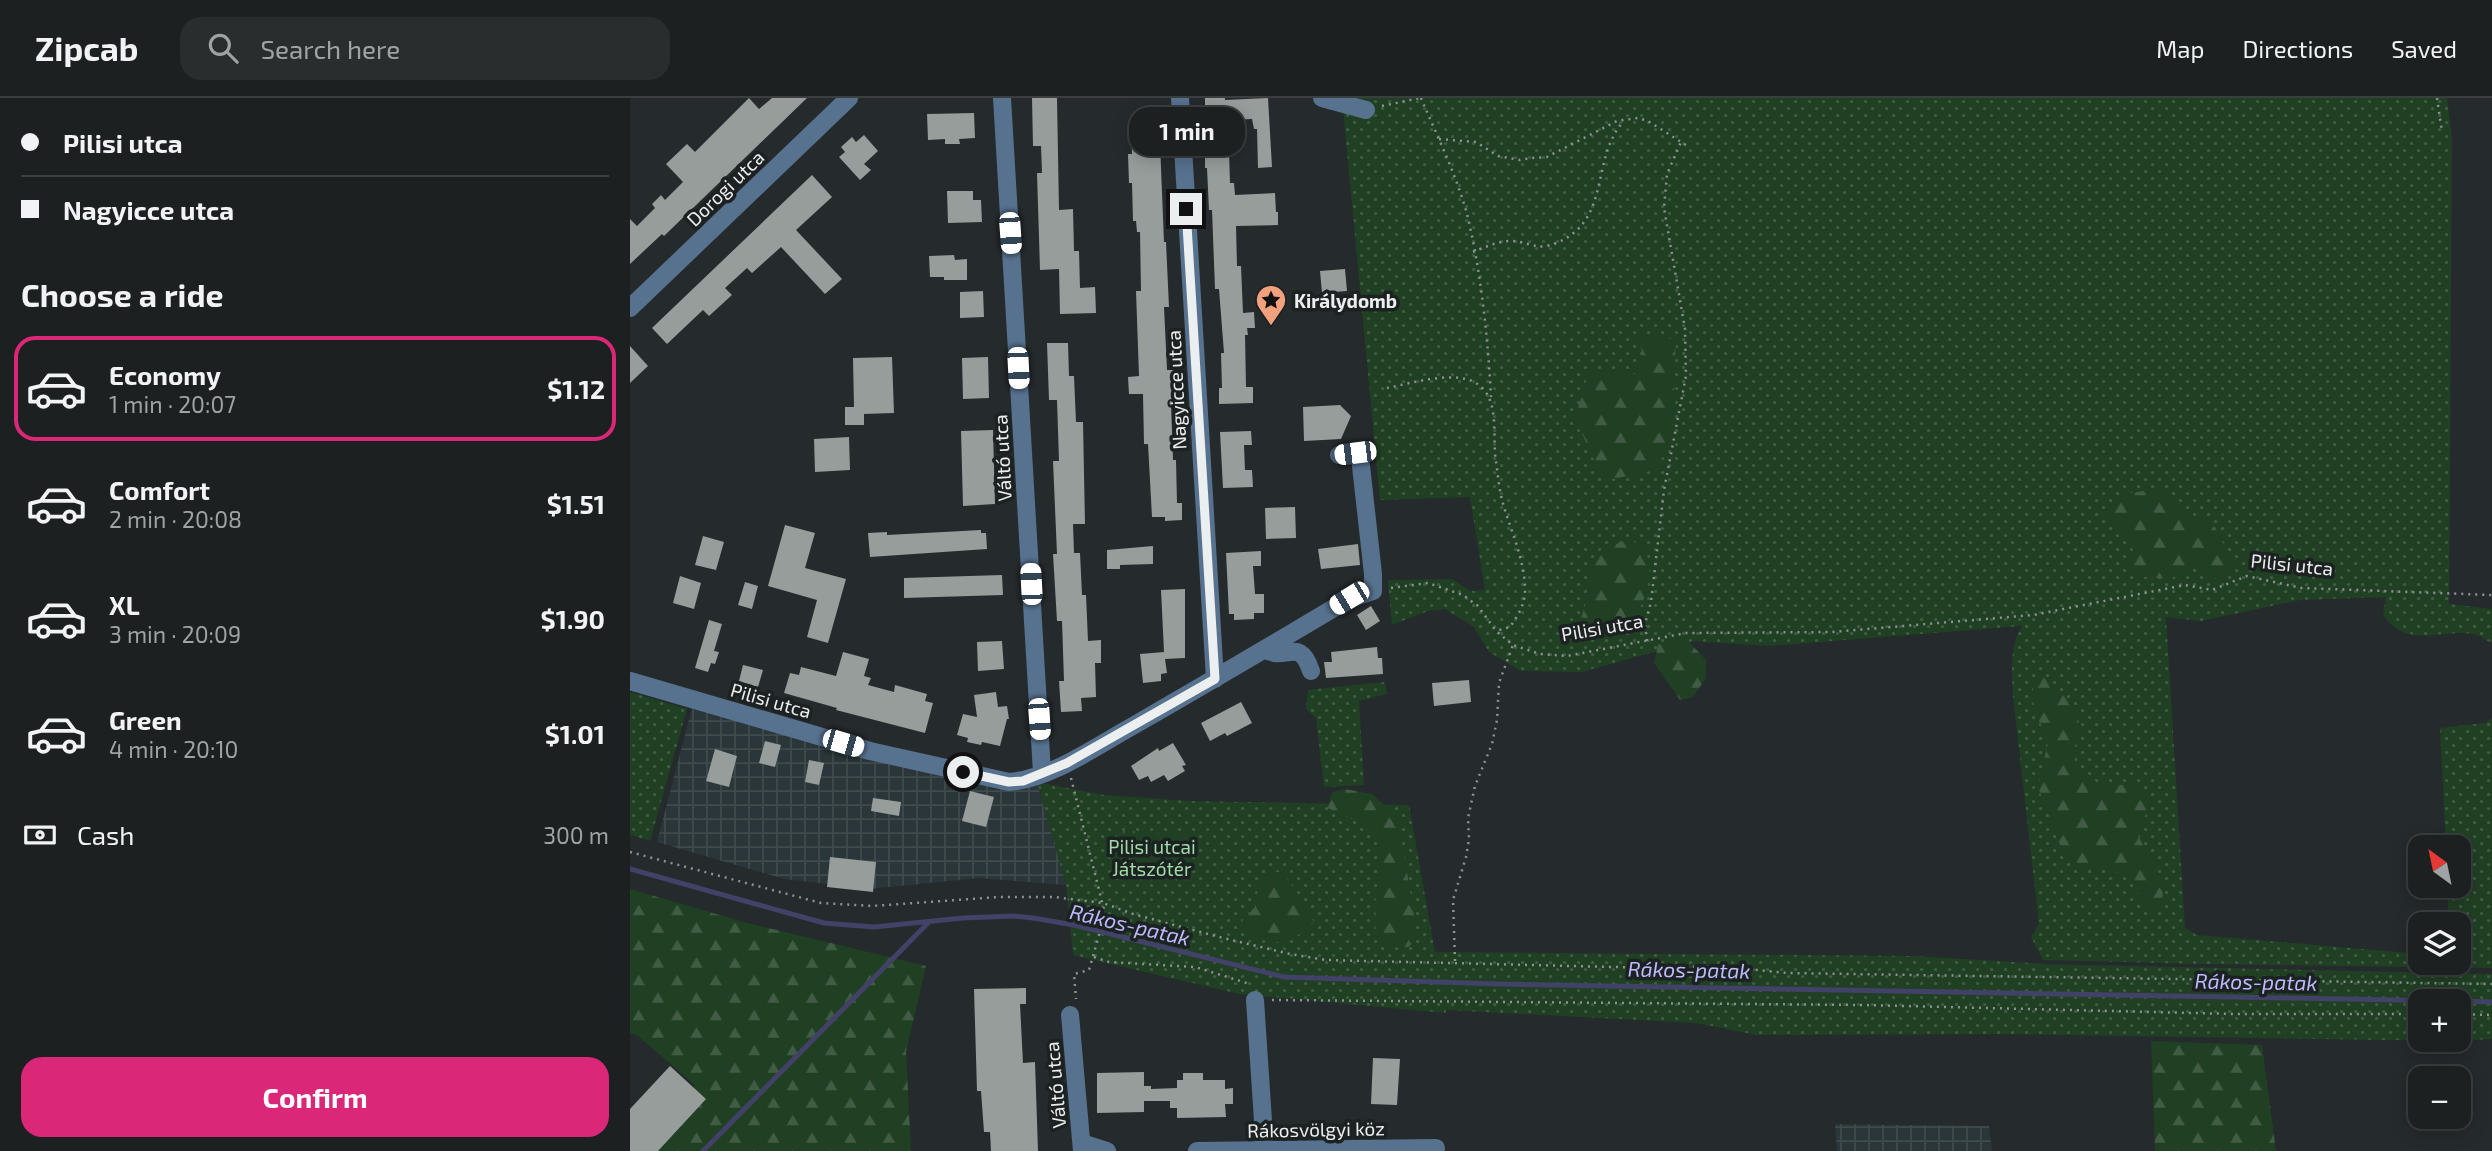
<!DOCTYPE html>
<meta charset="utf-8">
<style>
:root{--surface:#1c2021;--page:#292d2e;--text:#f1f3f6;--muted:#a0a3a5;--line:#3a3e3f;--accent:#db2777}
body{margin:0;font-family:"Exo 2",sans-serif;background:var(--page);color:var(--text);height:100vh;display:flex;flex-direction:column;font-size:26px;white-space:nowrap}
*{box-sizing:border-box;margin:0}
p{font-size:23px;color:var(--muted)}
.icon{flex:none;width:38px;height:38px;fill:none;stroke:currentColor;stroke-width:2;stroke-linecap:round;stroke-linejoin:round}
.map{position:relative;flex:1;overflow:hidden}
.sheet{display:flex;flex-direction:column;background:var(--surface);width:630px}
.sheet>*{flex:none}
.guide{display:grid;align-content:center;height:154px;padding:0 21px;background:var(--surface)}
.needle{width:46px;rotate:327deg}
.buttons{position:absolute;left:1778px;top:737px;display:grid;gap:14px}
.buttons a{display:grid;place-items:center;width:63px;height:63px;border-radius:14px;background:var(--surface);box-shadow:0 4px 18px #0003,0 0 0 2px var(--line);font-size:35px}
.end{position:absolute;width:32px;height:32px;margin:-16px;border:9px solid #eceff0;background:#111;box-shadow:0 0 0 4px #111}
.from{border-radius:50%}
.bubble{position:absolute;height:49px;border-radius:21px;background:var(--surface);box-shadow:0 4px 18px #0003,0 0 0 2px var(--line);font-size:23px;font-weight:700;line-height:49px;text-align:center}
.car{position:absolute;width:21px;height:42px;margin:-21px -10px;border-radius:9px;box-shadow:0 0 5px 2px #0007;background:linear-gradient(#fff 24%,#345 0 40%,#fff 0 76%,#345 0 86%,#fff 0)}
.guide b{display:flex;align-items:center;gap:24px;height:66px;font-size:26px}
.guide b+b{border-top:2px solid var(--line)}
.guide i{width:18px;height:18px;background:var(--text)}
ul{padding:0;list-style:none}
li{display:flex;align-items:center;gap:21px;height:105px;margin:0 14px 10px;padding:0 7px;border:4px solid transparent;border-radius:21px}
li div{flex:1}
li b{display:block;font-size:26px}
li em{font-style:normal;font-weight:700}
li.selected{border-color:var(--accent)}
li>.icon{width:63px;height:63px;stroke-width:1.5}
h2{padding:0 21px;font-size:32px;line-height:84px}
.pay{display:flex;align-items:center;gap:18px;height:77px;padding:0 21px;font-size:26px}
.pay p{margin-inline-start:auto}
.action{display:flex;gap:14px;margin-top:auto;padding:14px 21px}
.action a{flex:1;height:80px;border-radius:21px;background:var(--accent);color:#fff;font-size:28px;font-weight:700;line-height:80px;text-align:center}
header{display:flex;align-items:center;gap:42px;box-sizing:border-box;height:98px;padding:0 35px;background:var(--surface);border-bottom:2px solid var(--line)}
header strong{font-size:33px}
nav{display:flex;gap:38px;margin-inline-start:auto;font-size:24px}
.search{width:490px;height:63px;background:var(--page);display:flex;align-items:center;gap:18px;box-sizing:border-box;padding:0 24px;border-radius:21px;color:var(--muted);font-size:26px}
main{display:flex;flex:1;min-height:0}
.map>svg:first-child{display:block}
</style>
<header>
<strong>Zipcab</strong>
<div class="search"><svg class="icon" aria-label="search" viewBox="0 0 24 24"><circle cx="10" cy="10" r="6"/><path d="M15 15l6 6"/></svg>Search here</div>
<nav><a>Map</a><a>Directions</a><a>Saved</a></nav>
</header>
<main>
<section class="sheet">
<div class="guide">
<b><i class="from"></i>Pilisi utca</b>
<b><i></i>Nagyicce utca</b>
</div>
<h2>Choose a ride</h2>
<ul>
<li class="selected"><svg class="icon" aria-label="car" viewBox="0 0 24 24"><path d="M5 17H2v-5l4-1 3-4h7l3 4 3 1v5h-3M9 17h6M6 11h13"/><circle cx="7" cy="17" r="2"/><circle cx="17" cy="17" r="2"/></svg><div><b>Economy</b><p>1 min · 20:07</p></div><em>$1.12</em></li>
<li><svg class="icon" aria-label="car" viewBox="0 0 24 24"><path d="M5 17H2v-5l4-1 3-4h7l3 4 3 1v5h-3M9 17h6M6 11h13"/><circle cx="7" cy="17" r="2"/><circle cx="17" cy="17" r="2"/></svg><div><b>Comfort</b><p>2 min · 20:08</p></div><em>$1.51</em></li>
<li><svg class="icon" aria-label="car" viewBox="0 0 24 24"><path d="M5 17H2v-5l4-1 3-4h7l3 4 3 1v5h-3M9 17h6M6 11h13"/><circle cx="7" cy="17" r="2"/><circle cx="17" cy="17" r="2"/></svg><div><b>XL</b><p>3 min · 20:09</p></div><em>$1.90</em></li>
<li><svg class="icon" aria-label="car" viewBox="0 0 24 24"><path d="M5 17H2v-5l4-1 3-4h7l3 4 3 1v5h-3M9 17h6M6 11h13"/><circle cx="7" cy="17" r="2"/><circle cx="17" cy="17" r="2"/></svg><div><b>Green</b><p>4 min · 20:10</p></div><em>$1.01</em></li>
</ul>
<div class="pay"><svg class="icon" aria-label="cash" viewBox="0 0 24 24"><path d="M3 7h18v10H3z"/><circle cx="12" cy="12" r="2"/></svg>Cash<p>300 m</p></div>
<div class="action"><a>Confirm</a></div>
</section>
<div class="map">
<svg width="1862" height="1053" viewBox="0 0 1862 1053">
<defs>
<pattern id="industrial-grid" width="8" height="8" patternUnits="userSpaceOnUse" patternTransform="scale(1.75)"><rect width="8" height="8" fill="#2a3639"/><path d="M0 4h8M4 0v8" fill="none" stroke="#3f4a4c"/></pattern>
<pattern id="grass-dots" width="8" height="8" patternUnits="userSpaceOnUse" patternTransform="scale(1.75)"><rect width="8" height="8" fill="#204024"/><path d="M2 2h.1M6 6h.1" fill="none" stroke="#415c44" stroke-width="1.8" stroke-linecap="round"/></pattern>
<pattern id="forest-firs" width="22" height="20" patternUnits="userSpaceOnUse" patternTransform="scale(1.75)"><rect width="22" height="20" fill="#204024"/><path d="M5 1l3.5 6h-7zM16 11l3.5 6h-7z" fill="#415c44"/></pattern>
<pattern id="park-crowns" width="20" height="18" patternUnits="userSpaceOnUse" patternTransform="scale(1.75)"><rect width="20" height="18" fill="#204024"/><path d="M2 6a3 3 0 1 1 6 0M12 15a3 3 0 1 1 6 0" fill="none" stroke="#415c44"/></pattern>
</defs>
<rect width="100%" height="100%" fill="#252a2c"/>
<path fill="url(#industrial-grid)" d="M63,606L407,684L436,787L349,780L240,791L154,781L27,744Z
M1205,1026L1359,1028L1362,1053H1207Z"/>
<path fill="url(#grass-dots)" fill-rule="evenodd" d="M712,0H1817L1822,41L1819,506L1862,511V545C1857,543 1852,539 1847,537C1816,528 1776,554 1753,516L1756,499L1670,502L1571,523L1536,519L1555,830L1567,837L1790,856V864H1829V826H1819L1817,788H1829V749H1816L1810,630L1855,625L1862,620V870L1571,866L1413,862L1401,839L1409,826L1383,598C1382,573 1379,549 1392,528L1137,548L1063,543L952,574L891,573L859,554L844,529L815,511L798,513L762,527L758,482L822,481L840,493L855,492L840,399L750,402Z
M755,584L757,596L729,603L734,687L694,689L686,620L676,611L678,592Z
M0,594L57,611L20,743L0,737Z
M407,684L474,697L558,703L779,707L805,854L1283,858L1415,866L1862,876V941L1826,943L1370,936L1127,937L1066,925L816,912V915L609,896L443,857L436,787ZM1790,903H1829V942H1790Z"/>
<path fill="url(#forest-firs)" d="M1009,239L1046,241L1042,343L1025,372L983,381L969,373L945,320L959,273L1005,276L1014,264Z
M1526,391L1554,413L1585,429L1606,471L1594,482L1576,479L1574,470H1559L1539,482C1521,477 1513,483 1496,472L1504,456L1501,445L1489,438L1478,415L1489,397Z
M1000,441C1004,444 1011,447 1014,451C1028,474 1012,509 1001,528L989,533L954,531L950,524L958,497L960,465L972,451Z
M1055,540L1076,562V580L1063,599L1050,602L1024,565L1028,547L1042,541Z
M1413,578L1448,612L1449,634L1443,657L1450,676L1477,689L1511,684L1521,706L1507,734C1514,754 1533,771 1533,793C1533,800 1530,809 1528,816H1519L1501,783L1478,769L1450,768L1435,760L1408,689L1419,640C1404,617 1401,608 1404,580Z
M715,691L742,696L768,720L788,841L778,849L759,850C755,846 750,842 748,837C735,812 764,751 738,729C730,723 709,716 698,710L702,694Z
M639,774H654L684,824C657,849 645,850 613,832L612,823L626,808L628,786Z
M0,791L117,825L296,868L276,954L281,1053H2L65,987L8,938L0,935Z
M1521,943L1632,947L1646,1053H1525Z"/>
<path fill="url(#park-crowns)" d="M487,732L562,737L558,786L483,781Z"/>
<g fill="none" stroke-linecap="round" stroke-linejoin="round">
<path stroke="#424167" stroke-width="5" d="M0,771L194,825L244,829L333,820L383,818L403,820L444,827L654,879L868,886L1826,903
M1829,903L1862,904
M73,1053L299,824"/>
</g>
<path fill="#969d9b" d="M119,0L129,11L142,0H177L34,138L32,136L0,166V121L7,128L25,110L22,106L31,97L35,102L53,84L36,66L57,46L65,54Z
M402,0H427L429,112L443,111L444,153H449L450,190L465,189L466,215L430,216L429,171L410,172L407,75H412L411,48H403Z
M575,0H595V2L638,0L642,69L628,70L627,31H624L622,21L598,22L600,85H604L605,97L645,95L646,114H648V127L606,128L607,168H611L613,215L624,214L625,230H617L618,237H615L616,289H623V305L589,306V290H592L591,255H594L589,191H585L582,112H579L577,70H575Z
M344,15L345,40L329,41L330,46H315V41L298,42L297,16Z
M529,20L534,144H536L539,209H534L537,272H545L546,305H541L543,362H546L547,405H552V422L535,423V419H522L518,346H514L513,296H499L498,279L509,278L506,193H511L510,134H507L506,123H503L502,85H499L498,56H502L501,21Z
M234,37L248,53L234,66L241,72L230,82L209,59L215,54L211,49L222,39L226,44Z
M182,77L202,99L166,132L212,181L195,196L151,149L122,175L117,170L95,190L102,197L79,218L73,212L37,246L22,230Z
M317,93H343V102H351L352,124L318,125Z
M324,157L325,162L337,161V182H314V179H300L299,158Z
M715,171L717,193L692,195L690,173Z
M353,193L354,219L330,220V194Z
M417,245H438L439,278H444L446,324H453L455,426H443L444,455H450L452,497H456L458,543L471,542V565H465L466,599L451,600L452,613L431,614L429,583H434L432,523H427L423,456H427L423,363H429L427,302H419Z
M0,248L18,268L0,285Z
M262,259L264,315L234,316V327H215V309H224L223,260Z
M358,259L359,300L333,301L332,260Z
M710,307L721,318L711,341L674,343L673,309Z
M363,332L365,406L333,408L331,333Z
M621,333L622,347H614L615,372H622L623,389L593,390L590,334Z
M219,339L220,372L185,374L184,341Z
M665,409L666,440L636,441L635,410Z
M155,427L185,435L175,470L216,481L198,545L177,539L187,502L138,488Z
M351,432V435H356L357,451L240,459L238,435L257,434V437Z
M73,438L94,444L86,472L65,467Z
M728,446L730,467L691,471L688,451Z
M523,448V466L490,467V471H477V452Z
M631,453V468H623L625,496H634V515H624V521L604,522V516H599L596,455Z
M372,477L373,497L274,500V480Z
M50,478L71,485L64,511L43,505Z
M115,484L128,488L122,511L108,507Z
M555,491V560L535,561L537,575L531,576V583L513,585L510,556L534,554L531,492Z
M741,508L750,523L736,532L727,517Z
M79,522L92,526L84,553L89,554L85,566L81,565L78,574L65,570Z
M372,543L374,571L348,573L347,544Z
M747,549L748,560H752L753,576L696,580L694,564H702L701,554Z
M213,554L239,561L234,578L241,580L238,587L264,594L265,587L297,596L295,603L303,605L295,635L206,612L207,610L154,595L160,575L169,577L171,569L206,578Z
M113,567L133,572L128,589L109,583Z
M839,582L841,604L804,608L802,585Z
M366,594L368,609L377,608L379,621H377L370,648L352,644L351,647L337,644L338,640L327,637L333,616L347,619L344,597Z
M611,604L622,625L597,638L595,635L580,643L571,625Z
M135,643L151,647L145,669L129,665Z
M543,645L556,667L552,668L555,673L538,683L534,677L521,684L518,678L509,682L501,668L528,650L529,653Z
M85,651L107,658L99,689L76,683Z
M179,662L194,665L189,687L175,684Z
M340,693L364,699L356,729L332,723Z
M243,700L271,704L269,718L241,713Z
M200,759L246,764L243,794L197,789Z
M396,890V906H390L393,965L405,964L408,1053H361L360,1034H354L351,993H347L344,891Z
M743,960L770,961L767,1007L741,1006Z
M40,968L76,1001L28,1053H0V1011Z
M514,974V988H521V991L547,990V982H553V975H573V982H595V991L603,990V1006H595L596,1019L547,1020V1010H540V1003H514V1014L467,1015V975Z"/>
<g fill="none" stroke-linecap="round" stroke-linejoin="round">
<path stroke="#8e9293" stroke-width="2.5" stroke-dasharray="2 5" stroke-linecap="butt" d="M791,0C807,38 826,76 837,116C851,173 858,241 861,299
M1807,0L1812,34
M752,8L790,0
M809,41L846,44L868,58L890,62L902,60L917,59L987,23L1008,20L1018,23L1059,49
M843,154C858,148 874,140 890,144C905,147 909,152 926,145C982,123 960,61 993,24
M757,290C783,285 829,270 850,288C870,304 862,341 866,364C868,377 869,390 872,402C880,432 896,463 895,495C894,508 887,519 880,529L866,533
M761,490L798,485L833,497L848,508L866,533L883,547L910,556L937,558L1056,535L1202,534L1403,517L1555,487L1582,492L1617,478L1671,490L1862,497
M1017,543L1015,526L1021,504L1034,392L1056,278L1055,231L1034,110L1037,76L1051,44
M441,680L475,816L459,872L444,876L446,901
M0,754L191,805L242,808L368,799H424L473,805L503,816L593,840L660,856L696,862L1024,870L1088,868L1157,875L1862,886
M464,859L479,864L565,869L620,886
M825,863L823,802L836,759L839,741L838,720L845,688L862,646L867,622L869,585L883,547
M642,902L1233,907L1605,916H1790
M1829,916L1862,917"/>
<path stroke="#57728f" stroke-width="18" d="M372,0L412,675
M550,0L585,581
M692,0L736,12
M0,210L219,0
M635,551C656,565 669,537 681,573
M0,583L240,653L379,684C420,681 465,649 501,629C574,587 647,544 719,501L743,493V476L730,359L725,355L709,357
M625,902L635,1053
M440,917L452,1053
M452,1045L477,1053
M567,1053L806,1050"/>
</g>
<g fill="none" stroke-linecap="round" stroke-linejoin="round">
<path stroke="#eceff0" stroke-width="9" d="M333,674L379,684L393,683L437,665L585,581L556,111"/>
</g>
<defs>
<g id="sight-pin" transform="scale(1.575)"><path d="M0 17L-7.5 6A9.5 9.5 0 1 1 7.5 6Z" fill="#f2a17e" stroke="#1c2122"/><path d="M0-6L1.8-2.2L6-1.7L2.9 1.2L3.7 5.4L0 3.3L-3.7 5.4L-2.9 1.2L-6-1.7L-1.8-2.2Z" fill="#111"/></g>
</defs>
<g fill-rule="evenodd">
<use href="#sight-pin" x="641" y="202"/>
</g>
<g text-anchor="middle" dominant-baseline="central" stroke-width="7" stroke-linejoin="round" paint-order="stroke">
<g font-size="19" fill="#eceff0" stroke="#1c2122">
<text transform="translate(95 90) rotate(-44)">Dorogi utca</text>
<text transform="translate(546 292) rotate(-93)">Nagyicce utca</text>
<text transform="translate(372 360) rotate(-93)">Váltó utca</text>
<text transform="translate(1662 466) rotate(6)">Pilisi utca</text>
<text transform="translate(972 529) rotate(-10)">Pilisi utca</text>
<text transform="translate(141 602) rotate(16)">Pilisi utca</text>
<text transform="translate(425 987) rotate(-95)">Váltó utca</text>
<text transform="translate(686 1031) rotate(-1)">Rákosvölgyi köz</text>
</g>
<g font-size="19" font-weight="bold" fill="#eceff0" stroke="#1c2122" text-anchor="start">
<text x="664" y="202">Királydomb</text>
</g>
<g font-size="19" fill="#a1dba6" stroke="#1c2122">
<text x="522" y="748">Pilisi utcai<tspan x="522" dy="22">Játszótér</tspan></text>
</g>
<g font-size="21" font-style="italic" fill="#bcbbfd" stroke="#1c2122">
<text transform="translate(500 826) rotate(13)">Rákos-patak</text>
<text transform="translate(1059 871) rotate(1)">Rákos-patak</text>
<text transform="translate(1626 883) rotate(1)">Rákos-patak</text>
</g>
</g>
</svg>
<div class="buttons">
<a><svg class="needle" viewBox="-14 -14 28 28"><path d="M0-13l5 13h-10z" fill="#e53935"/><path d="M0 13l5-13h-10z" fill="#a0a3a5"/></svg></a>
<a><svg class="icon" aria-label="layers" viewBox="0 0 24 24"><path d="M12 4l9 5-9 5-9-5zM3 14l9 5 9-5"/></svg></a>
<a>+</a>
<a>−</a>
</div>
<i class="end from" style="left:333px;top:674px"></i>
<i class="end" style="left:556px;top:111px"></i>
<div class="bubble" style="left:499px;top:9px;width:116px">1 min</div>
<i class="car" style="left:380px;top:135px;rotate:176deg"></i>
<i class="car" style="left:388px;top:270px;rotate:177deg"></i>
<i class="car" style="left:725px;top:355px;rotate:263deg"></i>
<i class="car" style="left:401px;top:486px;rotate:357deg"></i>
<i class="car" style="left:719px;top:500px;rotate:239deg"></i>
<i class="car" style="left:409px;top:621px;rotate:176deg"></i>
<i class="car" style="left:213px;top:645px;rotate:106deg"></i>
</div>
</main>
